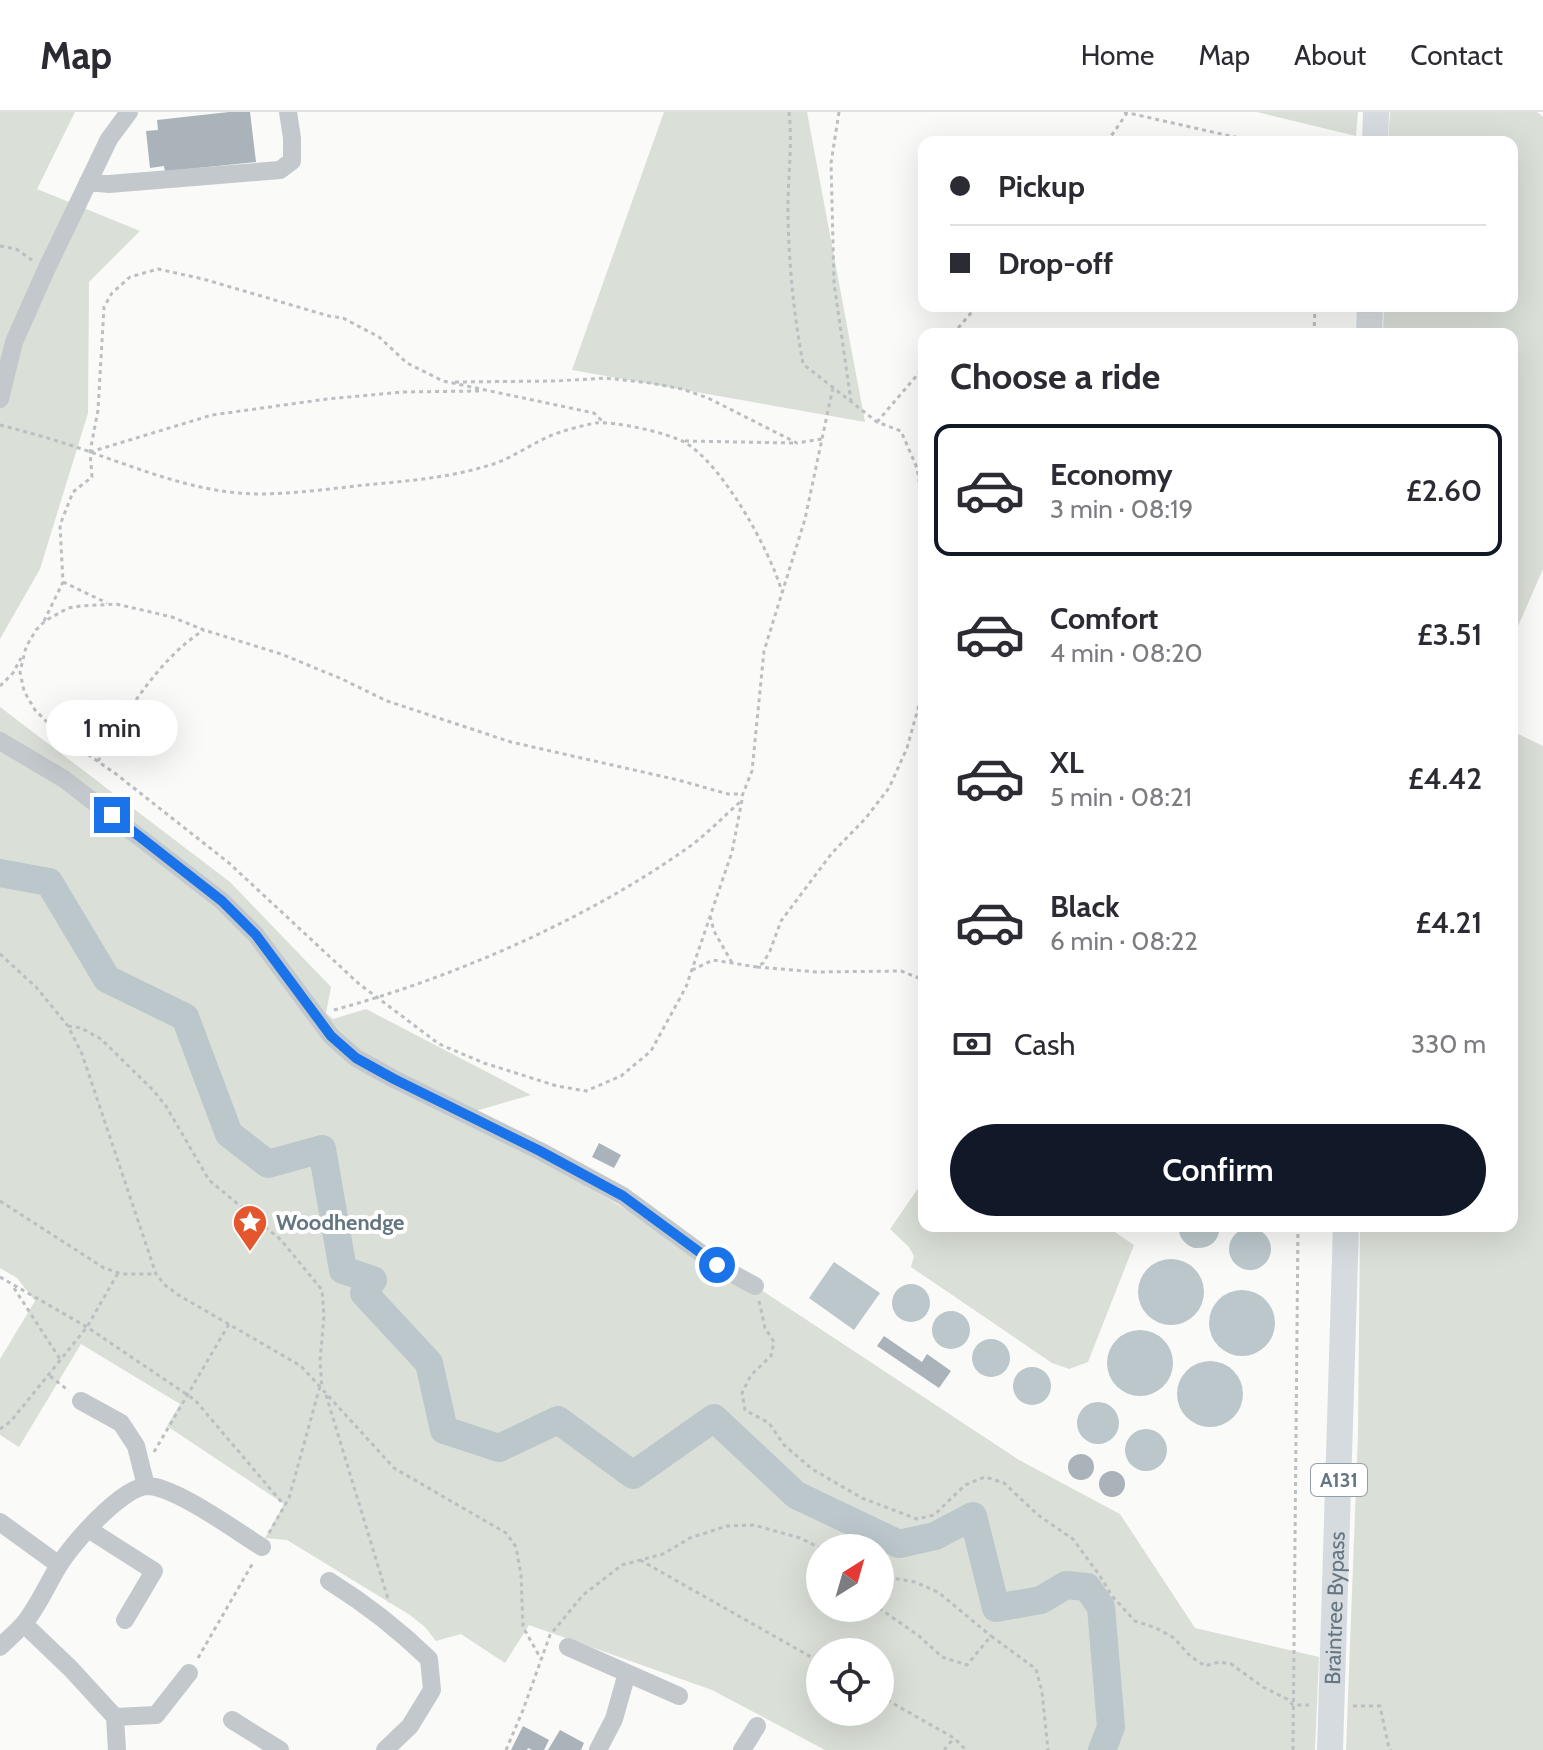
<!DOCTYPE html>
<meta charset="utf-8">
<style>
:root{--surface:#fff;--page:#f7f7f7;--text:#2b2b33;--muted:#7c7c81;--line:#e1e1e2;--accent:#111827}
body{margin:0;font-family:Cabin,sans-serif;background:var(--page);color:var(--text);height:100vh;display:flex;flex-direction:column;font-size:30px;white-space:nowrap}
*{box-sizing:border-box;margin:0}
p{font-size:26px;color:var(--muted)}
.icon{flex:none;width:44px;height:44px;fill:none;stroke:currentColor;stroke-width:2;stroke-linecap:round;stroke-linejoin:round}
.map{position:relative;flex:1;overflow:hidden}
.sheet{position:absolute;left:918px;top:216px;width:600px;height:904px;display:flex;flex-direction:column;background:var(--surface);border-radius:16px;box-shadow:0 8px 32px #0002}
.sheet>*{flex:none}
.hud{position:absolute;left:918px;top:24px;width:600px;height:176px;border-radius:16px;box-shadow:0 8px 32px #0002;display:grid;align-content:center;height:176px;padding:0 32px;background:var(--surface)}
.needle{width:52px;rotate:37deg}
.fabs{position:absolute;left:806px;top:1422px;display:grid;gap:16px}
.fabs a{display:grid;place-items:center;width:88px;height:88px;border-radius:50%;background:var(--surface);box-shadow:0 8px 32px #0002;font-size:40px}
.end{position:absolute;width:36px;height:36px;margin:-18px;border:10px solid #1a73e8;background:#fff;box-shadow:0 0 0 4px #fff}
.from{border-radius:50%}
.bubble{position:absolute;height:56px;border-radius:28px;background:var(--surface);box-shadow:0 8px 32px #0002;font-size:26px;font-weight:600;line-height:56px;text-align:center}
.hud b{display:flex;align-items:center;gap:28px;height:76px;font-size:30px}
.hud b+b{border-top:2px solid var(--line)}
.hud i{width:20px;height:20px;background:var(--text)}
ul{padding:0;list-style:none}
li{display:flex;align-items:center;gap:24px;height:132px;margin:0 16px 12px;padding:0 16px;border:4px solid transparent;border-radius:16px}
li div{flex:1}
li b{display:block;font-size:30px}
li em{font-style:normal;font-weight:600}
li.current{border-color:var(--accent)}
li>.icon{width:72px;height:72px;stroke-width:1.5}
h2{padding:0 32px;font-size:36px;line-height:96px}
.pay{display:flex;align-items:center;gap:20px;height:88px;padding:0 32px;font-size:30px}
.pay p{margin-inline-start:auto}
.button{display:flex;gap:16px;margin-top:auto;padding:16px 32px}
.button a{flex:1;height:92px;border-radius:48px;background:var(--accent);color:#fff;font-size:32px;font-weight:600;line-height:92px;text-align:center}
header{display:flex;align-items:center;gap:48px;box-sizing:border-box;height:112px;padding:0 40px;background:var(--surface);border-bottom:2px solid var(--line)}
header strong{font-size:38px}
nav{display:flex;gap:44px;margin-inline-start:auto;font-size:28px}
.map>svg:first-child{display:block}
</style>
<header>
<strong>Map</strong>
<nav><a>Home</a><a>Map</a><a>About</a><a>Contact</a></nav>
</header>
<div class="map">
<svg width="1543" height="1638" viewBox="0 0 1543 1638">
<rect width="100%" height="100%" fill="#fafaf8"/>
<path fill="#dadfd7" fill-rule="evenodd" d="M0,0H75L37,77L140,119L89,170L88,301L40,457L0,527Z
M664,0H807L865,310L572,258Z
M1257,0H1358L1356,24Z
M1390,0H1537L1543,5V457L1512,528V222H1383L1384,194H1512V30H1388Z
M0,595L230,770L331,875L326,901L333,907L366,897L531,983L465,1002L755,1174L1019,1348L1120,1402L1195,1516L1319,1545L1315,1638H825L712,1578L529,1513L505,1551L461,1522L436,1529L425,1515L410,1503L287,1428L265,1426L284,1392L167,1314L180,1292L81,1232L19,1335L0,1323V1247L35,1189L17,1166L0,1156ZM820,1436H880V1496H820ZM820,1540H880V1600H820Z
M1512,619L1543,634V1638H1346L1358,1322L1360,1114H1512Z
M924,1068V1114H1106L1134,1133L1088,1250L1069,1257L1052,1251L911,1155L914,1144L909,1135L890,1117Z"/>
<path fill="#bbc7cb" d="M1179,1114H1220C1219,1130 1210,1137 1194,1136C1184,1132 1178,1125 1179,1114Z
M1229 1137a21 21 0 1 1 42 0a21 21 0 1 1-42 0Z
M1138 1180a33 33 0 1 1 66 0a33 33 0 1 1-66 0Z
M834,1150L880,1181L854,1218L809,1186Z
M892 1191a19 19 0 1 1 38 0a19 19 0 1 1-38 0Z
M1209 1211a33 33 0 1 1 66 0a33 33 0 1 1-66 0Z
M932 1218a19 19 0 1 1 38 0a19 19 0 1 1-38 0Z
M1107 1251a33 33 0 1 1 66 0a33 33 0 1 1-66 0Z
M972 1246a19 19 0 1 1 38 0a19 19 0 1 1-38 0Z
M1177 1282a33 33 0 1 1 66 0a33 33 0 1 1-66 0Z
M1013 1274a19 19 0 1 1 38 0a19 19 0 1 1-38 0Z
M1077 1311a21 21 0 1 1 42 0a21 21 0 1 1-42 0Z
M1125 1338a21 21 0 1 1 42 0a21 21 0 1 1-42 0Z"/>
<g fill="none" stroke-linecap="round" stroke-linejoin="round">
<path stroke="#bbc7cb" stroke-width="28" d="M0,761L49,770L107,867L185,905L229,1022L268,1052L322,1037L343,1158L373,1168L364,1181L429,1251L444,1318L499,1336L558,1308L633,1363L714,1306L796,1383L899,1432L935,1424L973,1404L996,1496L1041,1488L1066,1473L1087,1475L1101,1495L1111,1615L1102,1638"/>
</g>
<path fill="#aab3b9" d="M229,0H250L256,50L188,57L166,67L164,54L150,56L146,19L158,18L157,8Z
M599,1031L621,1043L614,1056L592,1045Z
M884,1224L922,1250L927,1242L951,1259L939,1276L877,1234Z
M1068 1355a13 13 0 1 1 26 0a13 13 0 1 1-26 0Z
M1099 1372a13 13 0 1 1 26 0a13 13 0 1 1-26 0Z
M523,1614L549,1628L544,1638H532L528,1636L527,1638H511Z
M560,1618L584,1631L581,1638H548Z"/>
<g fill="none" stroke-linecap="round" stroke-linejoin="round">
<path stroke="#bbbfc2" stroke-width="3" stroke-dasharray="4 4" stroke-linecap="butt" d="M789,0C793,35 787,70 788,105C789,154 794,204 803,252L877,310L901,319L917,356L924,401
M839,0L831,51L834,171L851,289
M1124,0L1257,30
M1107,30L1127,1
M0,134L16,137L32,148
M953,222L977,194
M1314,222L1315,194
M455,270L557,269L605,266L650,271L682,277L708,286L797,331L822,327
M877,310L924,255
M0,313C35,322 70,332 104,345C153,362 203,381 256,382C292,382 329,377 365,373C406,369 449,366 490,353C511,347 529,333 550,324C561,319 584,313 596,311C615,309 668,321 684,330C722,351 770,438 782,480
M685,329L793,331
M90,340L212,303L327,287L403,280L479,279
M63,470L107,491
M44,509L63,470L60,413L73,380L92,365L90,340L98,298L104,195L112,181L130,165L158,157L203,167L329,204L343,206L379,225L407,251L443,269L594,301L605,312
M0,574L13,561L21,546
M98,649C124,604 159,546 204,518
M742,684L752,659L764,539L805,407L833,275
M742,688L732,740L686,875L651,939L621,964L586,979L557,974L484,951L439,932L358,871L229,751L116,662L60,623L35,598L24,579L20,560L26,535L36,518L45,509L68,496L81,494L116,492L172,505L204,518L281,542L342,567L387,589L511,630L678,668L728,682H743
M710,804L714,819L732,851
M0,842L36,875L68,914L82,942L156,1162L166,1174L180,1184L301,1254L394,1356L506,1421L516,1435L521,1463L523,1515L541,1547
M757,855L817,860L901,859L924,868
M692,858L713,848L757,855L763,851L770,839L781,809L832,741L865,707L889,676L907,636L924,575
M334,898C455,865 586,808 689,735C707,722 723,705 740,690
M68,914L81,916L101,927L153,978L166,994L209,1068L281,1128L322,1178L324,1204L320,1249L322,1276
M0,1089L104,1156L122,1162H156
M0,1165L87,1215L195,1288L284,1393
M14,1176L60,1247
M759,1189L765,1216L774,1230L771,1244L751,1263L742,1281L745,1298L769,1311L784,1333L812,1357L862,1386L917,1407L934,1403L965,1373L985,1365L1004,1371L1038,1403L1073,1427L1100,1464L1112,1484L1135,1509L1156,1516L1174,1526L1190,1544L1205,1554L1219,1550L1231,1552L1263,1575L1287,1587L1293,1593H1309
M50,1264L69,1279
M326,1283L389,1490
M0,1317L11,1309L87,1215L118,1161
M154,1340L229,1212
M269,1421L289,1386L320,1274
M640,1448L820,1550
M880,1464L915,1470L938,1480L991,1524
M879,1496L919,1524L942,1545L967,1553L991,1524L1036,1557L1042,1580L1048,1638
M198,1546L254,1449
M880,1584L954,1626L966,1638
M1353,1594H1380L1389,1636L1391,1638
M506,1638L523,1598L550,1523L583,1483L622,1453L663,1442L690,1426L727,1414L754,1413L800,1426L820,1436
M944,1638L954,1626
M1293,1638L1298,1114"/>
<path stroke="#c3c8cc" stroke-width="18" d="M88,70L109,72L280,58L292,49V26L288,0
M0,287L14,230L46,158L109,27L129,0
M0,629L64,667L222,789L256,823L331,924L356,946L394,967L540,1039L623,1084L717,1153L755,1174
M81,1289L121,1311L136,1334L146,1374
M0,1410L59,1453
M88,1417L154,1459L125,1508
M329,1469C366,1492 398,1517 429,1547L432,1578L410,1614L385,1638
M24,1512L71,1557L115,1605L156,1603L189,1561
M0,1535C9,1526 19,1518 26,1509C39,1492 47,1473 58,1455C70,1434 122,1374 148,1374C176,1375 236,1419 262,1435
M568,1535L627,1561L614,1607L598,1638
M627,1561L679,1584
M115,1605L117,1638
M232,1608L280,1638
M742,1638L757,1614"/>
<g stroke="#d6dbdf" stroke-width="26">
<path d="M1375,30L1376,0"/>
<path d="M1369,222L1370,194"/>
<path id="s1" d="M1330,1638L1346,1114"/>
</g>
</g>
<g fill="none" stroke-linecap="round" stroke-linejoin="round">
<path stroke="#1a73e8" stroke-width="10" d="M112,703L222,789L256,823L331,924L356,946L394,967L540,1039L623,1084L717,1153"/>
</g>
<defs>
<g id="sight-pin" transform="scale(1.8)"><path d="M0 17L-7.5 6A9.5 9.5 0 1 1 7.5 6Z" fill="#e4572e" stroke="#fff"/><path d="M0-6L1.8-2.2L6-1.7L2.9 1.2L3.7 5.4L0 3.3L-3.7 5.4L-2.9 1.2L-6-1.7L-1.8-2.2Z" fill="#fff"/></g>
</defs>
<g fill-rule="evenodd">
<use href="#sight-pin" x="250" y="1110"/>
</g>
<g text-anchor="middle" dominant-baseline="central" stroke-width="8" stroke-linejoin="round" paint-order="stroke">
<rect fill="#fff" stroke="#939fa8" stroke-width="2" x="1311" y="1352" width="56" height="32" rx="6"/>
<g font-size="20" font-weight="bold" fill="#657683">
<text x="1339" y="1368">A131</text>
</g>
<g font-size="22" font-weight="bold" fill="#657683" stroke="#fff" text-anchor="start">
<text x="276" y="1110">Woodhendge</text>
</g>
<g font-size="22" fill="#657683" stroke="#fff">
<text stroke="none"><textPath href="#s1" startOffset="142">Braintree Bypass</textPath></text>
</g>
</g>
</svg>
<div class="fabs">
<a><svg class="needle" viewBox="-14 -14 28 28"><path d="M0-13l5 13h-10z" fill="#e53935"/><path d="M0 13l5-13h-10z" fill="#7c7c81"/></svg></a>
<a><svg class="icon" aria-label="locate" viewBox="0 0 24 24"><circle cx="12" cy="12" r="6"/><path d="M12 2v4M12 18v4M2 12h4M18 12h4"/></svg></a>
</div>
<i class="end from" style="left:717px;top:1153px"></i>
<i class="end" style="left:112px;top:703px"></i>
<div class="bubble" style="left:46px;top:588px;width:132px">1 min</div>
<div class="hud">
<b><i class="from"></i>Pickup</b>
<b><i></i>Drop-off</b>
</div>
<section class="sheet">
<h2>Choose a ride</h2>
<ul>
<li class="current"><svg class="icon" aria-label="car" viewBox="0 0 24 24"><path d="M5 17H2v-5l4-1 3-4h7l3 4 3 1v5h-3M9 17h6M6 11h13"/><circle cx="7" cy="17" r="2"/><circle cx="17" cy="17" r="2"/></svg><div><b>Economy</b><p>3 min · 08:19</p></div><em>£2.60</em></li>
<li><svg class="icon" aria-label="car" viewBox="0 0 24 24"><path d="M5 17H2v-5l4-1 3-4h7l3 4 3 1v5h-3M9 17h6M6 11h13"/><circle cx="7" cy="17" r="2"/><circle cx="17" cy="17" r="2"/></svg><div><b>Comfort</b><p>4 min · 08:20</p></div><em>£3.51</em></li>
<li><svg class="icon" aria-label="car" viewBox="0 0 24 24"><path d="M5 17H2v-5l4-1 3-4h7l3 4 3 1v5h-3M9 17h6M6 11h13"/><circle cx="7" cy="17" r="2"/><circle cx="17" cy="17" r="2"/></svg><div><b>XL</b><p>5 min · 08:21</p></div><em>£4.42</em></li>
<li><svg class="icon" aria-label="car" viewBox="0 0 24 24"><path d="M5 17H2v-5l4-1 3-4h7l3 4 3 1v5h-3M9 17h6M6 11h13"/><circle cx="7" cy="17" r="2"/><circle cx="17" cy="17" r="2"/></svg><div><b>Black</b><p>6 min · 08:22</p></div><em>£4.21</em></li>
</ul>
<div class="pay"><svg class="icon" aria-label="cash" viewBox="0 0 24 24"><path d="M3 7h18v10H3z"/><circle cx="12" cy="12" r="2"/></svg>Cash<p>330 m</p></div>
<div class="button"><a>Confirm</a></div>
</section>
</div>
